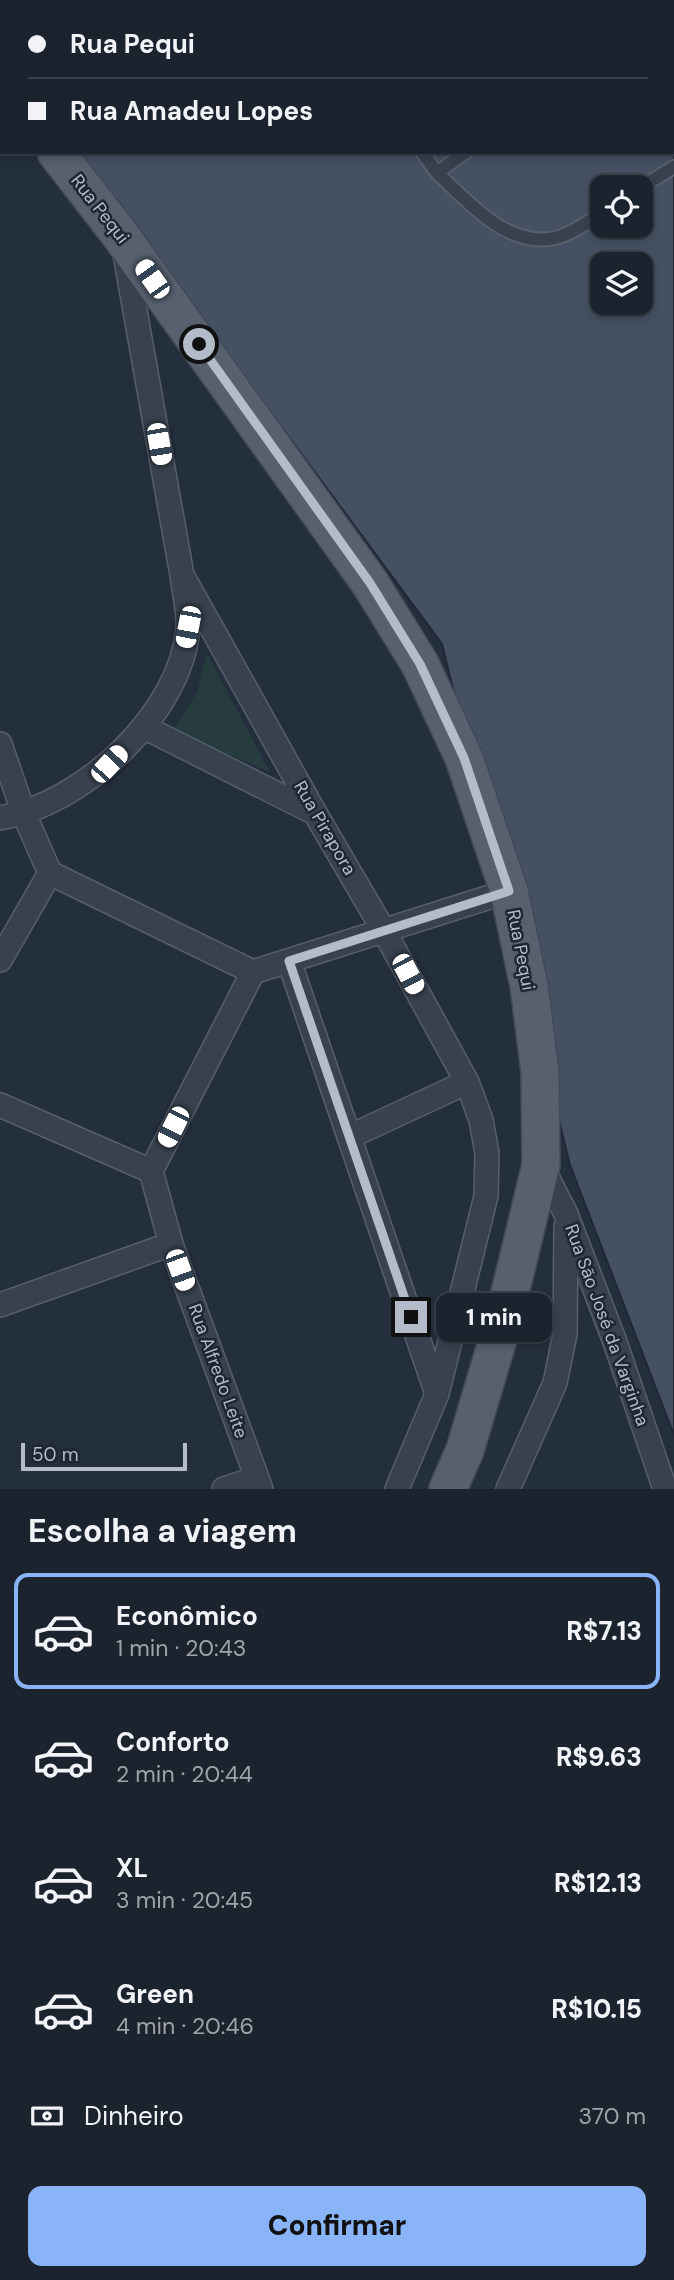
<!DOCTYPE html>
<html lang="pt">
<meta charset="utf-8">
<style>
:root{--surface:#1b232e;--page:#242b36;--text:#f1f3f6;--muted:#a0a4aa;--line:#39404a;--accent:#8ab4f8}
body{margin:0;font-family:"DM Sans",sans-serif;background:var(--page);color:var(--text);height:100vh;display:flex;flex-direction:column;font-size:26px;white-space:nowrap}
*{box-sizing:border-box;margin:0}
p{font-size:23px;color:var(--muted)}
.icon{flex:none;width:38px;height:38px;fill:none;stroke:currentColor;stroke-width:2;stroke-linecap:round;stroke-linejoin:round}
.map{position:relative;height:1489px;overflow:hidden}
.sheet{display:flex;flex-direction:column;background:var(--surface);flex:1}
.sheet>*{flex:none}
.top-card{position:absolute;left:0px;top:0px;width:676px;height:154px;box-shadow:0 4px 10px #0003,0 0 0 2px var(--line);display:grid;align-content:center;height:154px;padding:0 28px;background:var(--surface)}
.buttons{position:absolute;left:590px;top:175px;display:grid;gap:14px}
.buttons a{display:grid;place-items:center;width:63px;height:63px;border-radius:14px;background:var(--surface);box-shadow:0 4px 10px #0003,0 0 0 2px var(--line);font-size:35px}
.scale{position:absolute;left:21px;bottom:18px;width:166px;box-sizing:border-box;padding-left:7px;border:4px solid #b4bcc9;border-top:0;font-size:19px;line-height:24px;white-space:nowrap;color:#b4bcc9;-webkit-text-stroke:5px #1d2633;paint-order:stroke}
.end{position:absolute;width:32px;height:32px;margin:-16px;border:9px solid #b4bcc9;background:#111;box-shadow:0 0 0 4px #111}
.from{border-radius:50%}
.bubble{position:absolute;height:49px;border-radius:14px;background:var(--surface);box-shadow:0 4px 10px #0003,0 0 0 2px var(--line);font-size:23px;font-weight:800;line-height:49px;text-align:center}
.car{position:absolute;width:21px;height:42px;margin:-21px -10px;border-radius:9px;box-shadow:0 0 5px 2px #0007;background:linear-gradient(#fff 24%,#345 0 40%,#fff 0 76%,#345 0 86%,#fff 0)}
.top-card b{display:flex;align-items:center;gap:24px;height:66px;font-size:26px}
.top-card b+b{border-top:2px solid var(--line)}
.top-card i{width:18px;height:18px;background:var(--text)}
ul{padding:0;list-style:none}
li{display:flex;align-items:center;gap:21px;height:116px;margin:0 14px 10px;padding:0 14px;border:4px solid transparent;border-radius:14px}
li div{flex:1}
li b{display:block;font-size:26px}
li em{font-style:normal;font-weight:800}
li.active{border-color:var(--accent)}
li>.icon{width:63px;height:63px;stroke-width:1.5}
h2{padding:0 28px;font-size:32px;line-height:84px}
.pay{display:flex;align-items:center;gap:18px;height:77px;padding:0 28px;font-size:26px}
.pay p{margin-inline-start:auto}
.action{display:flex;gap:14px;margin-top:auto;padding:14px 28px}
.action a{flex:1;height:80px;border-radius:14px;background:var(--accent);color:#111;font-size:28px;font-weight:800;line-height:80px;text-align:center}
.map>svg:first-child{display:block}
</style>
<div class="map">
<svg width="674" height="1489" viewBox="0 0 674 1489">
<rect width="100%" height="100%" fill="#242f3e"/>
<path fill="#263c3f" d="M207,654L270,772L173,731L197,692Z"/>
<path fill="#455162" stroke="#1f2835" stroke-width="2" fill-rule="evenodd" d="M0,0H558L561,2H2V50L0,47Z
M674,71V1435L570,1165L442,644L78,152H674ZM602,187H640V226H602ZM602,264H640V303H602Z"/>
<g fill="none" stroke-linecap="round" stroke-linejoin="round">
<g stroke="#565f6c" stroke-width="16">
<path id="lane" d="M312,0L313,2
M422,152L437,173L466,152
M437,173C468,201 503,244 549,239C568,237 586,223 602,213
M640,188L674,167"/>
</g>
<g stroke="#565f6c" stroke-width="26">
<path id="street" d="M182,575L315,813L384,931L467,1082L481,1120L487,1153L486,1196L437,1394L397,1489
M144,727L315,813
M0,744L24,814L50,873
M0,818C82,805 181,714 188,628C189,611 184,592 182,575L124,249
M50,873L253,972
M0,960L50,873
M289,961L437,1394
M253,972L509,891
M0,1105L151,1171
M349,1137L467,1082
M541,1165L566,1214L615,1342L665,1489
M151,1171L171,1244L261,1489
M151,1171L253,972
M0,1305L171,1244
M224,1489L257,1478
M508,1489L555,1383L565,1334L566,1227"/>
</g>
<g stroke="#414a57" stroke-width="40">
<path id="primary" d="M0,76L2,79
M56,152L121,236L370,583L420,664L464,758L509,891L529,986L540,1072L541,1165L503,1322L465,1450L448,1489"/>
</g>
<use href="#lane" stroke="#38414e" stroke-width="12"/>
<use href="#street" stroke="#38414e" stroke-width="23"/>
<use href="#primary" stroke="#56606e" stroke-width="37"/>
</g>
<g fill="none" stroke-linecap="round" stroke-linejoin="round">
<path stroke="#b4bcc9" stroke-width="9" d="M199,344L370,583L420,664L464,758L509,891L289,961L411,1317"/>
</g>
<g text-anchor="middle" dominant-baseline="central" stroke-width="5" stroke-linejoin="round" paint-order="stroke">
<g font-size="18" fill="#b4bcc9" stroke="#1d2633">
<text transform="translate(100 209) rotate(52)">Rua Pequi</text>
<text transform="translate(325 828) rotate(60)">Rua Pirapora</text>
<text transform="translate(521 950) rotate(79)">Rua Pequi</text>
<text transform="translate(607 1325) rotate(70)">Rua São José da Varginha</text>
<text transform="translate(218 1371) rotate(70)">Rua Alfredo Leite</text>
</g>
</g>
</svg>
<div class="buttons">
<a><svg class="icon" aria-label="locate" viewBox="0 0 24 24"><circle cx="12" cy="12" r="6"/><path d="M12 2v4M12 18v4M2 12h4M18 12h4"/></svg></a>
<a><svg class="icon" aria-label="layers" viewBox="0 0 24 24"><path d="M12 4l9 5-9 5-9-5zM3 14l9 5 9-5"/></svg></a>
</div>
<div class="scale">50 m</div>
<i class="end from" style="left:199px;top:344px"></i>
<i class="end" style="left:411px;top:1317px"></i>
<div class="bubble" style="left:436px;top:1293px;width:116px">1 min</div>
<i class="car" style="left:152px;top:279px;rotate:325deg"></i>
<i class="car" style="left:159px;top:444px;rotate:170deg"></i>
<i class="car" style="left:188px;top:627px;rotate:191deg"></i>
<i class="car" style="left:109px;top:764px;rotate:43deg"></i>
<i class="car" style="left:408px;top:974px;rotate:152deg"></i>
<i class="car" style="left:173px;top:1127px;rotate:207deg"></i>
<i class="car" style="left:180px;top:1270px;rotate:160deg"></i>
<div class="top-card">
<b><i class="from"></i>Rua Pequi</b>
<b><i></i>Rua Amadeu Lopes</b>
</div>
</div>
<section class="sheet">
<h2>Escolha a viagem</h2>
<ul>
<li class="active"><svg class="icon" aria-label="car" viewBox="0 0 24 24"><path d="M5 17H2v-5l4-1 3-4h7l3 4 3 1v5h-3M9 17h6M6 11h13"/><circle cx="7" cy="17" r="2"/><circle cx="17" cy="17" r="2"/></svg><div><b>Econômico</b><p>1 min · 20:43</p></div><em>R$7.13</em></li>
<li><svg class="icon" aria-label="car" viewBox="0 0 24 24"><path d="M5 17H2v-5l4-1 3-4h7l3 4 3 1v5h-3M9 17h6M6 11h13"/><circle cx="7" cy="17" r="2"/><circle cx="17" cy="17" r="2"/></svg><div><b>Conforto</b><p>2 min · 20:44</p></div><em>R$9.63</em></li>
<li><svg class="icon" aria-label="car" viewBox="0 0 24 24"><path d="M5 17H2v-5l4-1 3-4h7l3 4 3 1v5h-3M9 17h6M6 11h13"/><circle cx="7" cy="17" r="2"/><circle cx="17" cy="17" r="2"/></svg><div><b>XL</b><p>3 min · 20:45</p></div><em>R$12.13</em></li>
<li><svg class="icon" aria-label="car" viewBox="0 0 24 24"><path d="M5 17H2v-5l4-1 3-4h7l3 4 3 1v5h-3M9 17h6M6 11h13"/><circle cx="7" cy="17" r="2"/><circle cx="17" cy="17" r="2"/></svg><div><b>Green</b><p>4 min · 20:46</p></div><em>R$10.15</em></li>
</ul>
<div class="pay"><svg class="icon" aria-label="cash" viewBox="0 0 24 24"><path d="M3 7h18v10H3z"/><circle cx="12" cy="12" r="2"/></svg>Dinheiro<p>370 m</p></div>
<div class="action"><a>Confirmar</a></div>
</section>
